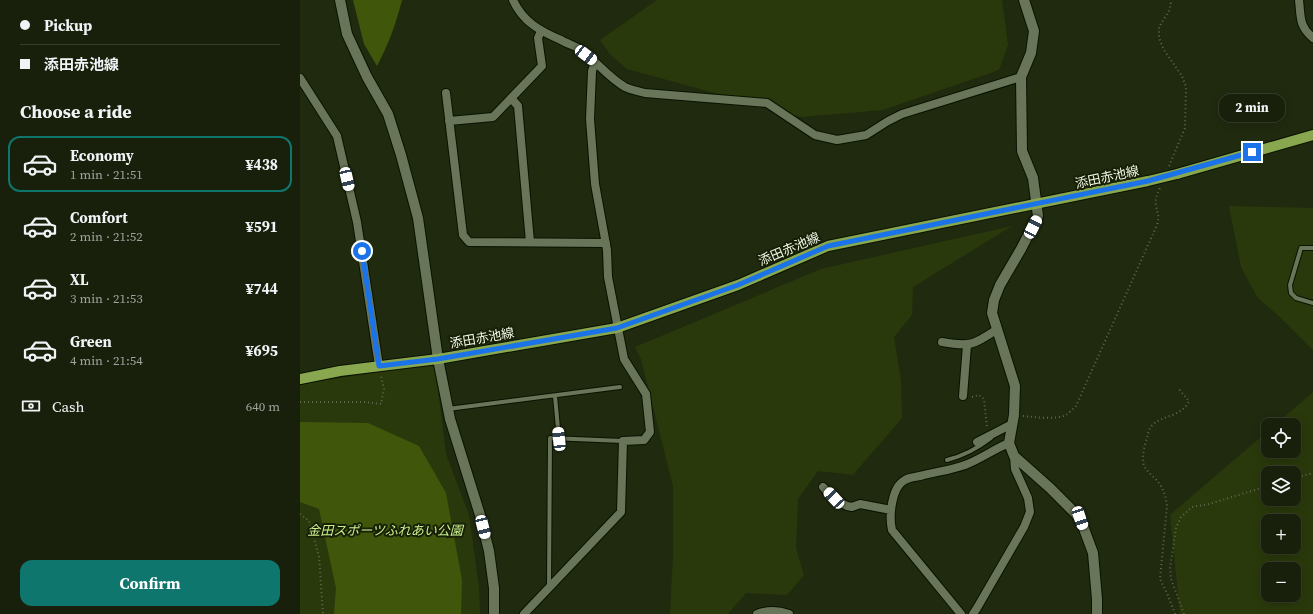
<!DOCTYPE html>
<meta charset="utf-8">
<style>
:root{--surface:#18200b;--page:#252d19;--text:#f1f3f6;--muted:#9fa39d;--line:#363e2c;--accent:#0f766e}
body{margin:0;font-family:"Source Serif 4","Noto Sans JP",serif;background:var(--page);color:var(--text);height:100vh;display:flex;flex-direction:column;font-size:15px;white-space:nowrap}
*{box-sizing:border-box;margin:0}
p{font-size:13px;color:var(--muted)}
.icon{flex:none;width:22px;height:22px;fill:none;stroke:currentColor;stroke-width:2;stroke-linecap:round;stroke-linejoin:round}
.map{position:relative;flex:1;overflow:hidden}
.side{display:flex;flex-direction:column;background:var(--surface);width:300px}
.side>*{flex:none}
.top-card{display:grid;align-content:center;height:88px;padding:0 20px;background:var(--surface)}
.fabs{position:absolute;left:961px;top:418px;display:grid;gap:8px}
.fabs a{display:grid;place-items:center;width:40px;height:40px;border-radius:8px;background:var(--surface);box-shadow:0 2px 10px #0003,0 0 0 1px var(--line);font-size:20px}
.end{position:absolute;width:18px;height:18px;margin:-9px;border:5px solid #1a73e8;background:#fff;box-shadow:0 0 0 2px #fff}
.from{border-radius:50%}
.bubble{position:absolute;height:28px;border-radius:12px;background:var(--surface);box-shadow:0 2px 10px #0003,0 0 0 1px var(--line);font-size:13px;font-weight:700;line-height:28px;text-align:center}
.car{position:absolute;width:12px;height:24px;margin:-12px -6px;border-radius:5px;box-shadow:0 0 3px 1px #0007;background:linear-gradient(#fff 24%,#345 0 40%,#fff 0 76%,#345 0 86%,#fff 0)}
.top-card b{display:flex;align-items:center;gap:14px;height:38px;font-size:15px}
.top-card b+b{border-top:1px solid var(--line)}
.top-card i{width:10px;height:10px;background:var(--text)}
ul{padding:0;list-style:none}
li{display:flex;align-items:center;gap:12px;height:56px;margin:0 8px 6px;padding:0 12px;border:2px solid transparent;border-radius:12px}
li div{flex:1}
li b{display:block;font-size:15px}
li em{font-style:normal;font-weight:700}
li.current{border-color:var(--accent)}
li>.icon{width:36px;height:36px;stroke-width:1.5}
h2{padding:0 20px;font-size:18px;line-height:48px}
.pay{display:flex;align-items:center;gap:10px;height:44px;padding:0 20px;font-size:15px}
.pay p{margin-inline-start:auto}
.button{display:flex;gap:8px;margin-top:auto;padding:8px 20px}
.button a{flex:1;height:46px;border-radius:12px;background:var(--accent);color:#fff;font-size:16px;font-weight:700;line-height:46px;text-align:center}
main{display:flex;flex:1;min-height:0}
.map>svg:first-child{display:block}
</style>
<main>
<section class="side">
<div class="top-card">
<b><i class="from"></i>Pickup</b>
<b><i></i>添田赤池線</b>
</div>
<h2>Choose a ride</h2>
<ul>
<li class="current"><svg class="icon" aria-label="car" viewBox="0 0 24 24"><path d="M5 17H2v-5l4-1 3-4h7l3 4 3 1v5h-3M9 17h6M6 11h13"/><circle cx="7" cy="17" r="2"/><circle cx="17" cy="17" r="2"/></svg><div><b>Economy</b><p>1 min · 21:51</p></div><em>¥438</em></li>
<li><svg class="icon" aria-label="car" viewBox="0 0 24 24"><path d="M5 17H2v-5l4-1 3-4h7l3 4 3 1v5h-3M9 17h6M6 11h13"/><circle cx="7" cy="17" r="2"/><circle cx="17" cy="17" r="2"/></svg><div><b>Comfort</b><p>2 min · 21:52</p></div><em>¥591</em></li>
<li><svg class="icon" aria-label="car" viewBox="0 0 24 24"><path d="M5 17H2v-5l4-1 3-4h7l3 4 3 1v5h-3M9 17h6M6 11h13"/><circle cx="7" cy="17" r="2"/><circle cx="17" cy="17" r="2"/></svg><div><b>XL</b><p>3 min · 21:53</p></div><em>¥744</em></li>
<li><svg class="icon" aria-label="car" viewBox="0 0 24 24"><path d="M5 17H2v-5l4-1 3-4h7l3 4 3 1v5h-3M9 17h6M6 11h13"/><circle cx="7" cy="17" r="2"/><circle cx="17" cy="17" r="2"/></svg><div><b>Green</b><p>4 min · 21:54</p></div><em>¥695</em></li>
</ul>
<div class="pay"><svg class="icon" aria-label="cash" viewBox="0 0 24 24"><path d="M3 7h18v10H3z"/><circle cx="12" cy="12" r="2"/></svg>Cash<p>640 m</p></div>
<div class="button"><a>Confirm</a></div>
</section>
<div class="map">
<svg width="1013" height="614" viewBox="0 0 1013 614">
<rect width="100%" height="100%" fill="#202a0f"/>
<path fill="#2a390b" fill-rule="evenodd" d="M357,0H702L708,45L699,70L583,110L502,117L327,69L310,54L300,40Z
M929,206L1013,208V350L982,319L957,297L941,267Z
M712,226L613,287L612,315L594,337L601,381L602,418L553,475L518,471L498,499L496,548L504,575L487,595L446,593L428,614H370L373,555V486L341,359L335,347L521,269Z
M126,365L135,367L146,454L169,515L179,588L180,614H0V384Z
M1013,392V614H880L870,515L968,431V451H994V425H975ZM968,473H994V499H968ZM968,521H994V547H968ZM968,569H994V595H968Z"/>
<path fill="#40570b" d="M53,0H102C96,24 88,45 77,66L64,44Z
M0,422L68,423L119,446L146,493L162,580L161,614H34L36,588L19,509L0,502Z"/>
<g fill="none" stroke-linecap="round" stroke-linejoin="round">
<g stroke="#0a1200" stroke-width="6">
<path id="service" d="M1013,248H1001L990,285L991,293L996,298L1013,303
M255,396L259,439
M148,409L320,387
M647,460C663,456 678,448 691,438
M249,586L250,438L323,441"/>
</g>
<g stroke="#0a1200" stroke-width="10">
<path id="minor" d="M213,0C223,22 240,31 261,40C266,43 272,45 278,48C295,59 307,77 325,87C331,90 339,91 345,93L467,103L515,135L537,140L566,135L588,121L602,114L721,77
M999,0C1001,18 999,26 1013,38
M0,78L37,136L57,222L79,366
M146,93L163,235L169,242L306,243
M211,98L218,106L230,242
M149,121L193,117L242,66L238,38L241,31
M642,342C670,347 673,345 696,330
M663,396L667,345
M677,442L712,424
M523,487L534,499L547,506L552,507L560,504L591,510
M224,614L321,512L323,441L344,440L350,432L346,394L324,359L308,277L307,250L295,184L290,119L292,71L295,62
M457,614C467,610 478,610 489,614
M661,614L592,530C589,517 591,487 605,480C610,477 616,477 620,476C635,472 651,470 665,465C681,459 694,449 709,443
M673,614L677,608L724,527L730,512L728,498L715,469L714,456"/>
</g>
<g stroke="#0a1200" stroke-width="12">
<path id="tertiary" d="M40,0L47,34L67,77L88,114L101,155L118,218L138,359L150,419L180,515L189,551L194,588V614
M724,0L734,31L731,53L721,77L722,151L733,178L738,216L721,249L700,285L694,300L692,313L715,386L714,415L709,443L714,456L750,488L780,518L793,553L797,599V614"/>
</g>
<g stroke="#0a1200" stroke-width="12">
<path id="primary" d="M877,174L1013,135
M0,379L40,371L138,359L317,328L438,285L528,246L848,181"/>
</g>
<path stroke="#606951" stroke-width="2" stroke-dasharray="1 3" stroke-linecap="butt" d="M869,166L885,128L886,87L882,76L864,50L859,38V27L869,11L871,4L870,0
M672,397L679,395L684,399L687,427
M0,402H66L81,404L84,389L81,376
M723,416C734,417 756,420 766,415C769,413 773,409 776,406L857,225C860,215 857,214 856,205C855,199 857,194 860,188
M994,478L1013,473
M0,514L9,521L19,556L23,614
M875,614L867,593L860,579L867,506C866,498 864,490 859,483C854,476 844,471 843,461C842,453 846,442 848,434C852,413 880,421 889,401L878,388
M884,614L871,579L870,568L876,528L881,517L892,507L909,504L968,486"/>
<use href="#service" stroke="#697558" stroke-width="4"/>
<use href="#minor" stroke="#697558" stroke-width="8"/>
<use href="#tertiary" stroke="#697558" stroke-width="10"/>
<use href="#primary" stroke="#88a74e" stroke-width="10"/>
<g stroke="#0a1200" stroke-width="12" stroke-linecap="butt">
<path id="primary-bridge" d="M848,181L877,174"/>
</g>
<use href="#primary-bridge" stroke="#88a74e" stroke-width="10"/>
</g>
<g fill="none" stroke-linecap="round" stroke-linejoin="round">
<path stroke="#1a73e8" stroke-width="5" d="M62,251L79,366L138,359L317,328L438,285L528,246L848,181L952,152"/>
</g>
<g text-anchor="middle" dominant-baseline="central" stroke-width="4" stroke-linejoin="round" paint-order="stroke">
<g font-size="13" fill="#f0f7e6" stroke="#172006">
<text transform="translate(807 177) rotate(-12)">添田赤池線</text>
<text transform="translate(489 249) rotate(-23)">添田赤池線</text>
<text transform="translate(182 338) rotate(-10)">添田赤池線</text>
</g>
<g font-size="13" font-style="italic" fill="#c9ef8d" stroke="#172006">
<text x="85" y="530">金田スポーツふれあい公園</text>
</g>
</g>
</svg>
<div class="fabs">
<a><svg class="icon" aria-label="locate" viewBox="0 0 24 24"><circle cx="12" cy="12" r="6"/><path d="M12 2v4M12 18v4M2 12h4M18 12h4"/></svg></a>
<a><svg class="icon" aria-label="layers" viewBox="0 0 24 24"><path d="M12 4l9 5-9 5-9-5zM3 14l9 5 9-5"/></svg></a>
<a>+</a>
<a>−</a>
</div>
<i class="end from" style="left:62px;top:251px"></i>
<i class="end" style="left:952px;top:152px"></i>
<div class="bubble" style="left:919px;top:94px;width:66px">2 min</div>
<i class="car" style="left:286px;top:55px;rotate:127deg"></i>
<i class="car" style="left:47px;top:179px;rotate:167deg"></i>
<i class="car" style="left:733px;top:227px;rotate:27deg"></i>
<i class="car" style="left:259px;top:439px;rotate:354deg"></i>
<i class="car" style="left:534px;top:498px;rotate:317deg"></i>
<i class="car" style="left:780px;top:518px;rotate:161deg"></i>
<i class="car" style="left:183px;top:527px;rotate:166deg"></i>
</div>
</main>
